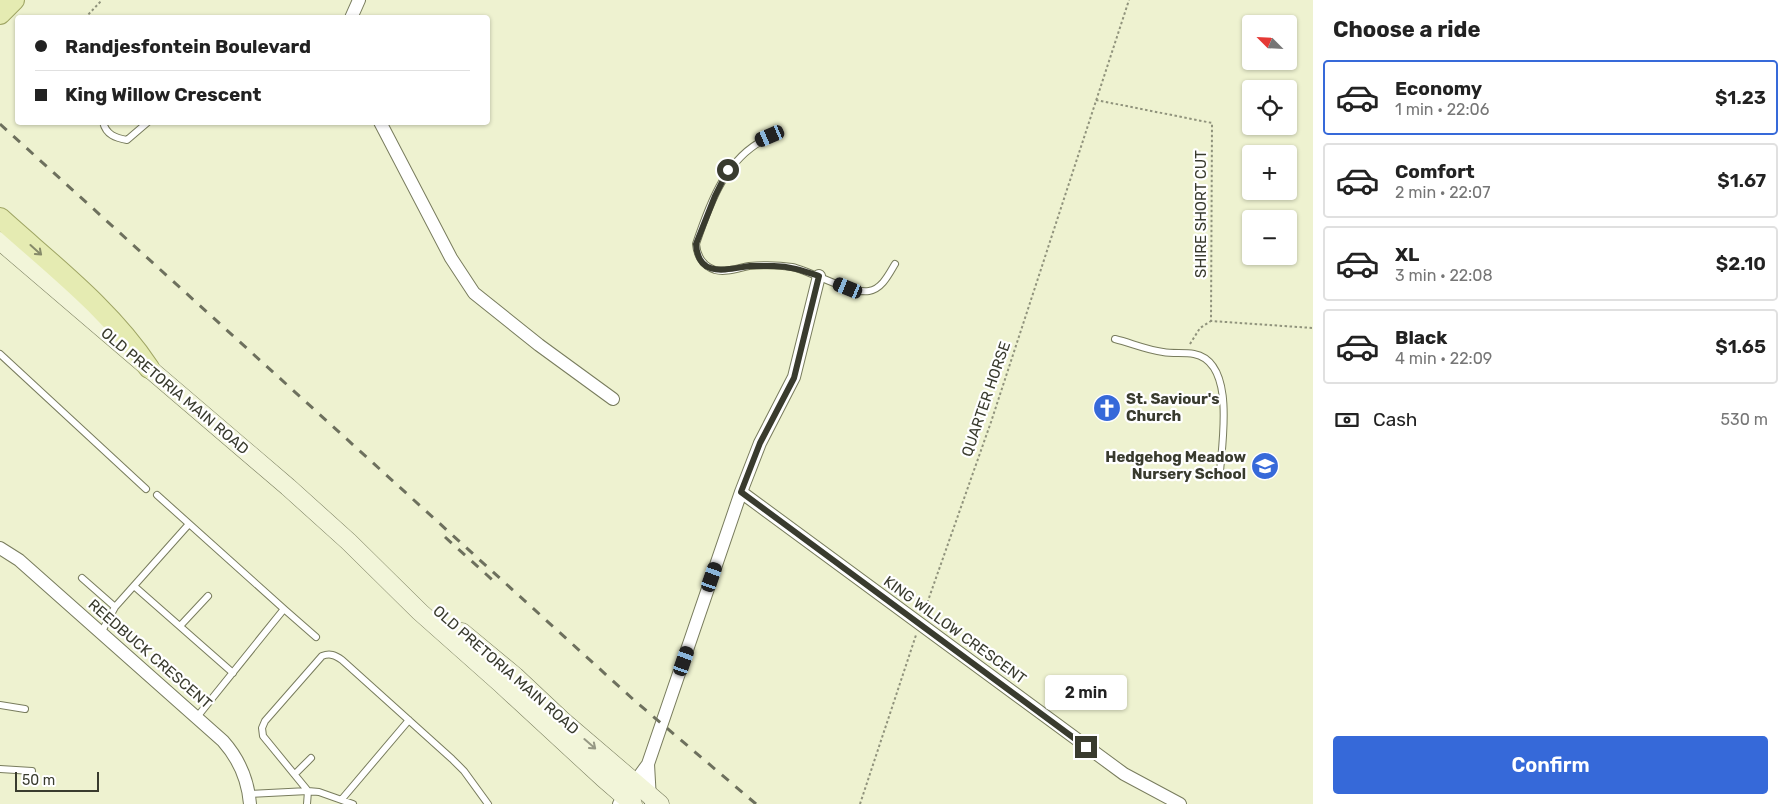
<!DOCTYPE html>
<meta charset="utf-8">
<style>
:root{--surface:#fff;--page:#f2f2f2;--text:#222;--muted:#767676;--line:#e0e0e0;--accent:#3669d9}
body{margin:0;font-family:Rubik,sans-serif;background:var(--page);color:var(--text);height:100vh;display:flex;flex-direction:column;font-size:19px;white-space:nowrap}
*{box-sizing:border-box;margin:0}
p{font-size:16px;color:var(--muted)}
.icon{flex:none;width:28px;height:28px;fill:none;stroke:currentColor;stroke-width:2;stroke-linecap:round;stroke-linejoin:round}
.map{position:relative;flex:1;overflow:hidden}
.details{display:flex;flex-direction:column;background:var(--surface);width:475px}
.details>*{flex:none}
.banner{position:absolute;left:15px;top:15px;width:475px;height:110px;border-radius:5px;box-shadow:0 1px 4px #0004;display:grid;align-content:center;height:110px;padding:0 20px;background:var(--surface)}
.needle{width:32px;rotate:294deg}
.tools{position:absolute;left:1242px;top:15px;display:grid;gap:10px}
.tools a{display:grid;place-items:center;width:55px;height:55px;border-radius:5px;background:var(--surface);box-shadow:0 1px 4px #0004;font-size:25px}
.scale{position:absolute;left:15px;bottom:12px;width:84px;box-sizing:border-box;padding-left:5px;border:2px solid #393b2e;border-top:0;font-size:14px;line-height:18px;white-space:nowrap;color:#393b2e;-webkit-text-stroke:4px #fff;paint-order:stroke}
.end{position:absolute;width:22px;height:22px;margin:-11px;border:6px solid #393b2e;background:#fff;box-shadow:0 0 0 2px #fff}
.from{border-radius:50%}
.bubble{position:absolute;height:35px;border-radius:5px;background:var(--surface);box-shadow:0 1px 4px #0004;font-size:16px;font-weight:600;line-height:35px;text-align:center}
.car{position:absolute;width:15px;height:30px;margin:-15px -8px;border-radius:6px;box-shadow:0 0 4px 1px #0007;background:linear-gradient(#222 24%,#8ab4d8 0 40%,#222 0 76%,#8ab4d8 0 86%,#222 0)}
.banner b{display:flex;align-items:center;gap:18px;height:48px;font-size:19px}
.banner b+b{border-top:1px solid var(--line)}
.banner i{width:12px;height:12px;background:var(--text)}
ul{padding:0;list-style:none}
li{display:flex;align-items:center;gap:15px;height:75px;margin:0 10px 8px;padding:0 10px;border:2px solid var(--line);border-radius:5px}
li div{flex:1}
li b{display:block;font-size:19px}
li em{font-style:normal;font-weight:600}
li.selected{border-color:var(--accent)}
li>.icon{width:45px;height:45px;stroke-width:1.5}
h2{padding:0 20px;font-size:22px;line-height:60px}
.pay{display:flex;align-items:center;gap:12px;height:55px;padding:0 20px;font-size:19px}
.pay p{margin-inline-start:auto}
.primary-button{display:flex;gap:10px;margin-top:auto;padding:10px 20px}
.primary-button a{flex:1;height:58px;border-radius:5px;background:var(--accent);color:#fff;font-size:20px;font-weight:600;line-height:58px;text-align:center}
main{display:flex;flex:1;min-height:0}
.map>svg:first-child{display:block}
</style>
<main>
<div class="map">
<svg width="1313" height="804" viewBox="0 0 1313 804">
<rect width="100%" height="100%" fill="#eef2d0"/>
<g fill="none" stroke-linecap="round" stroke-linejoin="round">
<g stroke="#787c5d" stroke-width="8">
<path id="service" d="M103,122C106,135 116,138 127,140L148,122
M770,137C727,155 710,202 696,244C697,256 703,266 715,270C726,273 738,268 749,266C763,265 779,265 792,267C814,272 849,294 869,291C882,289 889,274 895,264
M1115,339C1131,343 1147,350 1163,352C1173,354 1184,352 1194,354C1236,362 1222,442 1220,472
M0,354L146,489
M157,495L284,609
M82,578L115,607
M134,586L233,673
M180,626L208,596
M101,633L115,607L189,524
M0,705L25,709
M197,717L284,609L316,637
M0,769L32,771
M295,774L311,758
M249,794L308,791L319,792L353,804
M342,799L409,720
M307,804L308,791L263,736L262,728L265,721L322,656C330,653 335,655 342,660L452,759L464,771L488,804"/>
</g>
<g stroke="#787c5d" stroke-width="14">
<path id="minor" d="M351,18L359,0
M380,122L451,258L474,293L539,345L613,399
M741,492L1124,774L1180,804
M0,548L19,560L223,741C239,759 248,780 250,804
M648,764L650,800
M619,804L648,764L741,492L760,443L794,377L819,276"/>
</g>
<g stroke="#787c5d" stroke-width="19">
<path id="secondary" d="M0,241L288,487L349,542L420,612L500,683L603,778L633,804
M462,632L515,676L563,721L660,804"/>
</g>
<g stroke="#9ea463" stroke-width="22">
<path id="primary" d="M0,14L14,0
M0,218C52,265 110,309 149,368"/>
</g>
<path stroke="#90937c" stroke-width="2" stroke-dasharray="2.5 2.5" stroke-linecap="butt" d="M85,18L102,0
M1096,100L1212,123L1211,321L1313,328
M1190,344L1200,328L1211,321
M924,612L991,422L1129,0
M860,804L916,635"/>
<use href="#service" stroke="#fff" stroke-width="6"/>
<use href="#minor" stroke="#fff" stroke-width="12"/>
<use href="#secondary" stroke="#f2f5d9" stroke-width="18"/>
<use href="#primary" stroke="#e5ebb2" stroke-width="20"/>
<path stroke="#6d705d" stroke-width="3" stroke-dasharray="9 9" stroke-linecap="butt" d="M0,124L635,701L756,804
M445,537L498,585"/>
</g>
<defs><path id="oneway-shaft" d="M-6 0H5M1.5-3L5.5 0L1.5 3" fill="none" stroke-width="1.6" stroke-linecap="round" stroke-linejoin="round" transform="scale(1.25)"/></defs>
<use stroke="#868a69" href="#oneway-shaft" transform="translate(36 250) rotate(42)"/>
<use stroke="#969884" href="#oneway-shaft" transform="translate(590 744) rotate(41)"/>
<g fill="none" stroke-linecap="round" stroke-linejoin="round">
<path stroke="#393b2e" stroke-width="6" d="M728,170L715,196L696,244C698,279 727,269 750,266C758,266 766,266 774,266C790,266 804,271 819,276L794,378L760,443L741,492L1086,747"/>
</g>
<defs>
<g id="church-disc" transform="scale(1.4375)"><circle r="9.5" fill="#3669d9" stroke="#fff"/><path d="M-1.2-6h2.4v3.5h3.3v2.4h-3.3V6h-2.4V-.1h-3.3v-2.4h3.3Z" fill="#fff"/></g>
<g id="school-disc" transform="scale(1.4375)"><circle r="9.5" fill="#3669d9" stroke="#fff"/><path d="M0-5L7-2L0 1L-7-2ZM-4 1L0 2.5L4 1V4Q0 6-4 4Z" fill="#fff"/></g>
</defs>
<g fill-rule="evenodd">
<use href="#church-disc" x="1107" y="408"/>
<use href="#school-disc" x="1265" y="466"/>
</g>
<g text-anchor="middle" dominant-baseline="central" stroke-width="4.5" stroke-linejoin="round" paint-order="stroke">
<g font-size="15" fill="#393b2e" stroke="#fff">
<text transform="translate(1201 214) rotate(-90)">SHIRE SHORT CUT</text>
<text transform="translate(175 391) rotate(40)">OLD PRETORIA MAIN ROAD</text>
<text transform="translate(986 399) rotate(-71)">QUARTER HORSE</text>
<text transform="translate(955 630) rotate(36)">KING WILLOW CRESCENT</text>
<text transform="translate(150 654) rotate(41)">REEDBUCK CRESCENT</text>
<text transform="translate(506 670) rotate(41)">OLD PRETORIA MAIN ROAD</text>
</g>
<g font-size="15" font-weight="bold" fill="#393b2e" stroke="#fff" text-anchor="start">
<text x="1126" y="399">St. Saviour's<tspan x="1126" dy="17">Church</tspan></text>
<text x="1246" y="457" text-anchor="end">Hedgehog Meadow<tspan x="1246" dy="17">Nursery School</tspan></text>
</g>
</g>
</svg>
<div class="tools">
<a><svg class="needle" viewBox="-14 -14 28 28"><path d="M0-13l5 13h-10z" fill="#e53935"/><path d="M0 13l5-13h-10z" fill="#767676"/></svg></a>
<a><svg class="icon" aria-label="locate" viewBox="0 0 24 24"><circle cx="12" cy="12" r="6"/><path d="M12 2v4M12 18v4M2 12h4M18 12h4"/></svg></a>
<a>+</a>
<a>−</a>
</div>
<div class="scale">50 m</div>
<i class="end from" style="left:728px;top:170px"></i>
<i class="end" style="left:1086px;top:747px"></i>
<div class="bubble" style="left:1045px;top:675px;width:82px">2 min</div>
<i class="car" style="left:770px;top:136px;rotate:247deg"></i>
<i class="car" style="left:848px;top:288px;rotate:292deg"></i>
<i class="car" style="left:712px;top:577px;rotate:19deg"></i>
<i class="car" style="left:684px;top:661px;rotate:19deg"></i>
<div class="banner">
<b><i class="from"></i>Randjesfontein Boulevard</b>
<b><i></i>King Willow Crescent</b>
</div>
</div>
<section class="details">
<h2>Choose a ride</h2>
<ul>
<li class="selected"><svg class="icon" aria-label="car" viewBox="0 0 24 24"><path d="M5 17H2v-5l4-1 3-4h7l3 4 3 1v5h-3M9 17h6M6 11h13"/><circle cx="7" cy="17" r="2"/><circle cx="17" cy="17" r="2"/></svg><div><b>Economy</b><p>1 min · 22:06</p></div><em>$1.23</em></li>
<li><svg class="icon" aria-label="car" viewBox="0 0 24 24"><path d="M5 17H2v-5l4-1 3-4h7l3 4 3 1v5h-3M9 17h6M6 11h13"/><circle cx="7" cy="17" r="2"/><circle cx="17" cy="17" r="2"/></svg><div><b>Comfort</b><p>2 min · 22:07</p></div><em>$1.67</em></li>
<li><svg class="icon" aria-label="car" viewBox="0 0 24 24"><path d="M5 17H2v-5l4-1 3-4h7l3 4 3 1v5h-3M9 17h6M6 11h13"/><circle cx="7" cy="17" r="2"/><circle cx="17" cy="17" r="2"/></svg><div><b>XL</b><p>3 min · 22:08</p></div><em>$2.10</em></li>
<li><svg class="icon" aria-label="car" viewBox="0 0 24 24"><path d="M5 17H2v-5l4-1 3-4h7l3 4 3 1v5h-3M9 17h6M6 11h13"/><circle cx="7" cy="17" r="2"/><circle cx="17" cy="17" r="2"/></svg><div><b>Black</b><p>4 min · 22:09</p></div><em>$1.65</em></li>
</ul>
<div class="pay"><svg class="icon" aria-label="cash" viewBox="0 0 24 24"><path d="M3 7h18v10H3z"/><circle cx="12" cy="12" r="2"/></svg>Cash<p>530 m</p></div>
<div class="primary-button"><a>Confirm</a></div>
</section>
</main>
